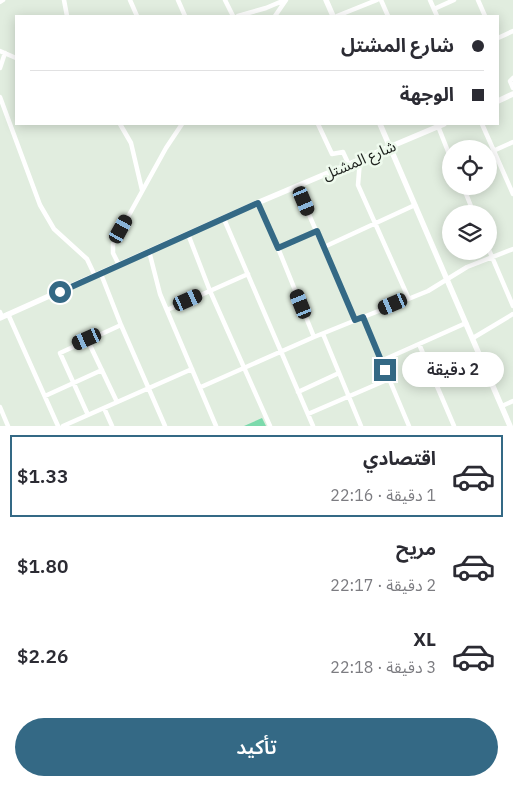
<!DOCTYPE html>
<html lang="ar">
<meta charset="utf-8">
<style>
:root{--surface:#fff;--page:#f7f7f7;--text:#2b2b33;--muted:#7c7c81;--line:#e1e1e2;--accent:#346985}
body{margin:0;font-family:"IBM Plex Sans","Noto Sans Arabic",sans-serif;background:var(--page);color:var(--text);direction:rtl;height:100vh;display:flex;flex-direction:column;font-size:19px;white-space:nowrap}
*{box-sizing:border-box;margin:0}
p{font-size:16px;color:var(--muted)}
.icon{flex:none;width:28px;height:28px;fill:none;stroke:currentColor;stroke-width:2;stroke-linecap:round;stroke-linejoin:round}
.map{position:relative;height:426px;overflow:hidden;direction:ltr}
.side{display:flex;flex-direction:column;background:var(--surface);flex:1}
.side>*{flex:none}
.banner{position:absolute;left:15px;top:15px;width:484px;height:110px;border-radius:0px;box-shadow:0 2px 12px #0003;direction:rtl;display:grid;align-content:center;height:110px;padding:0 15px;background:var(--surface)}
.controls{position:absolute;left:442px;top:140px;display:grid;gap:10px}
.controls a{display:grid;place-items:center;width:55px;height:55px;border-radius:50%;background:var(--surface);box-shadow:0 2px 12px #0003;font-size:25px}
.end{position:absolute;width:22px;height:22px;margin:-11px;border:6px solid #346985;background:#fff;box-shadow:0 0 0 2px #fff}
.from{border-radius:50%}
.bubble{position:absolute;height:35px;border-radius:18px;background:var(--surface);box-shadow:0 2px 12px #0003;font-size:16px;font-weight:600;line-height:35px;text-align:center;direction:rtl}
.car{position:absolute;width:15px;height:30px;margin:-15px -8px;border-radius:6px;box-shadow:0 0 4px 1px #0007;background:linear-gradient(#222 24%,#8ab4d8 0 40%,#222 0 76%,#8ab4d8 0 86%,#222 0)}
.banner b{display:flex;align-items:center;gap:18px;height:48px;font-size:19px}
.banner b+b{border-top:1px solid var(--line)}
.banner i{width:12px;height:12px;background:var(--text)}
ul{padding:9px 0 0;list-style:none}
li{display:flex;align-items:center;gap:15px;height:82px;margin:0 10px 8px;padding:0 5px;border:2px solid transparent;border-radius:0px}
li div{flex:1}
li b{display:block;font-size:19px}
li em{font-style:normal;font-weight:600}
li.selected{border-color:var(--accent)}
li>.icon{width:45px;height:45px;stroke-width:1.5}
.action{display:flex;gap:10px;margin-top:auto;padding:10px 15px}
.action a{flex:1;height:58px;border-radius:30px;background:var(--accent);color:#fff;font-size:20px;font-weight:600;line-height:58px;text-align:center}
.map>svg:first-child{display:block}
</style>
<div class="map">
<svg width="513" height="426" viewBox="0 0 513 426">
<rect width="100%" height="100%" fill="#e1eddf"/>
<path fill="#7cdaac" d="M262,418L266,426H244Z"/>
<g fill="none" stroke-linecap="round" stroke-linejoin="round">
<path stroke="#fff" stroke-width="4.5" d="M64,0L67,16
M130,0L137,16
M178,0L185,16
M225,0L233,16
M381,0L388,16
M430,0L437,16
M478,0L485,16
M0,2L3,0
M434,9L454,0
M238,16L266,8L285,0
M275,16L286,0
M337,16L377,0
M498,38L513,31
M0,51L16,58
M0,68L5,53
M513,78L510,81L513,88
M0,97L40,205L54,229L87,259L95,276
M120,124L131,143L142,190
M318,124L332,154L343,152L349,165
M482,124L513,194
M438,126L451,159
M493,151L513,142
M360,160L358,185L408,297
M463,186L474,214
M297,187L355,320
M257,203L278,248L314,337
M224,219L313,426
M188,234L210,291L270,426
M324,247L415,205
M278,248L317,231
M489,250L513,306
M149,251L160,294L216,426
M119,265L113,253V244L166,148L182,124
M101,274L121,325L165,426
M167,310L248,274
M0,312L2,317
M8,314L58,426
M363,317L409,426
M323,334L361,426
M473,338L513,314
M87,339L117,402
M419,344L454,426
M381,361L466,323
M201,387L314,337L428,291L467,267L513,249
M298,392L339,373
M45,396L102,370
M502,406L513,401
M0,407L8,426
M104,408L112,426
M308,414L389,379
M88,415L60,353L121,325
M63,426L192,369"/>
<path stroke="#fff" stroke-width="5.5" d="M326,0L333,16
M498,101L513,94
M380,124L510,426
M0,318L257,203L444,124"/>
</g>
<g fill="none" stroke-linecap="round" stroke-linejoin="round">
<path stroke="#346985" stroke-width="6" d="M60,292L258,203L278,248L317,231L355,320L363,317L385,370"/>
</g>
<g text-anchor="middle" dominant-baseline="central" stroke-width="5" stroke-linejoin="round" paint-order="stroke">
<g font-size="15" fill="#222622" stroke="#eefaed">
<text transform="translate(359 160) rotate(-23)">شارع المشتل</text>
</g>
</g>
</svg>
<div class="controls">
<a><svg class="icon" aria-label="locate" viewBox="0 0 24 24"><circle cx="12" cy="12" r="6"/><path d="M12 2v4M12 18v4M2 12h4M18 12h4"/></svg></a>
<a><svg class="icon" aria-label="layers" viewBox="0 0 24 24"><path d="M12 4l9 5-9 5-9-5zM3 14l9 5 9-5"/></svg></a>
</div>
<i class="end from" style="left:60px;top:292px"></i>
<i class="end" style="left:385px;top:370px"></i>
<div class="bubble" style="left:402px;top:352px;width:102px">2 دقيقة</div>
<i class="car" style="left:304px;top:201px;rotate:157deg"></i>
<i class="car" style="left:121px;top:229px;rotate:29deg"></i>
<i class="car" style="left:188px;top:300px;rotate:66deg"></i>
<i class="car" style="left:301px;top:304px;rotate:338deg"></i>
<i class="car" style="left:393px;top:304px;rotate:247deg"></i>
<i class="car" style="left:87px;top:339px;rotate:246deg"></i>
<div class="banner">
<b><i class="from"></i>شارع المشتل</b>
<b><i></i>الوجهة</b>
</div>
</div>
<section class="side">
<ul>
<li class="selected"><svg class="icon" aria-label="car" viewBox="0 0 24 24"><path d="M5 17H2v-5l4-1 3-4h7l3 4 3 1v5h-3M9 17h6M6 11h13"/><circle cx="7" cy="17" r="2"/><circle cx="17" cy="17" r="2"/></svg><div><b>اقتصادي</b><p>1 دقيقة · 22:16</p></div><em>$1.33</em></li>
<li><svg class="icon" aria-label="car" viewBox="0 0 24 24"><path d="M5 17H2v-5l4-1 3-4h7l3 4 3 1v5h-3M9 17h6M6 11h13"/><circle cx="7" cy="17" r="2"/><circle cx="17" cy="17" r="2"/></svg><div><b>مريح</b><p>2 دقيقة · 22:17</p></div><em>$1.80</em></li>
<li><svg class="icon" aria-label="car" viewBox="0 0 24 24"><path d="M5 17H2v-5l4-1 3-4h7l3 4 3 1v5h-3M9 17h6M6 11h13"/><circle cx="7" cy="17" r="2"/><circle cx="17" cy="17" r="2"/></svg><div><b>XL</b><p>3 دقيقة · 22:18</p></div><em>$2.26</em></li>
</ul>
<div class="action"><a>تأكيد</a></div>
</section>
